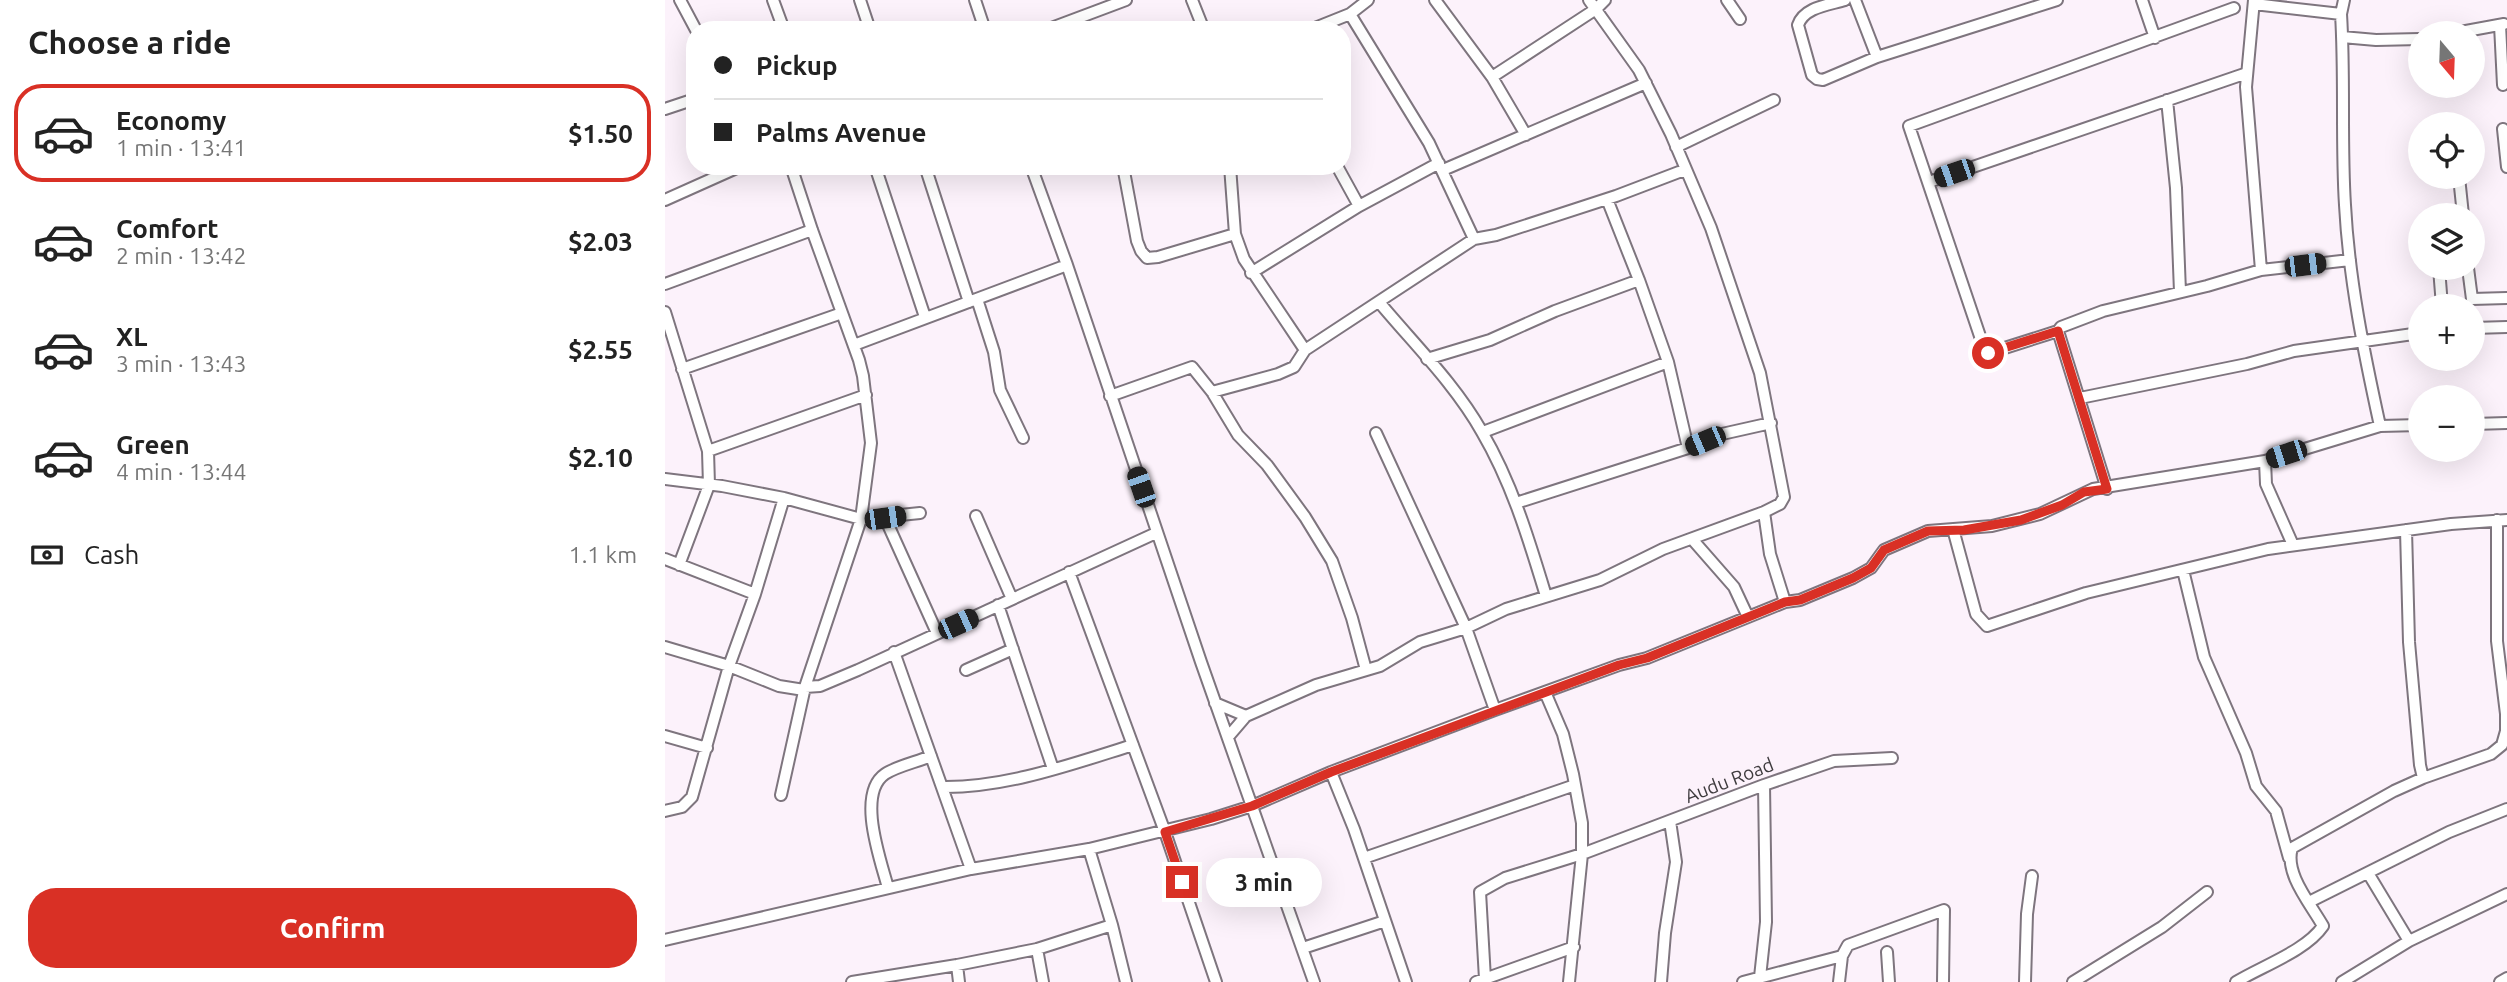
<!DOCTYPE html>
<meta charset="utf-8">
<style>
:root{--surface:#fff;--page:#f6f6f6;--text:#222;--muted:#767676;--line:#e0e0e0;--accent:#d93025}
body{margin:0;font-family:Ubuntu,sans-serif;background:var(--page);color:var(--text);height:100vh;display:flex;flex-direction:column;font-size:26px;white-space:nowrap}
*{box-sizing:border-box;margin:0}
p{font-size:23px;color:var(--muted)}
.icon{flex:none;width:38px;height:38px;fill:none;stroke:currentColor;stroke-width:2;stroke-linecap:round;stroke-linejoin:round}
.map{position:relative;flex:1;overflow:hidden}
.panel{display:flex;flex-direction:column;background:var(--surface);width:665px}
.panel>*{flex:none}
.banner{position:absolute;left:21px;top:21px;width:665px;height:154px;border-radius:28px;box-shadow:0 7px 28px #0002;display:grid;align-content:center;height:154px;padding:0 28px;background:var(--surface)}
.needle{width:46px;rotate:161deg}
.fabs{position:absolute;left:1743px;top:21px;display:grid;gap:14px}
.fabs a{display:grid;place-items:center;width:77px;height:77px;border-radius:50%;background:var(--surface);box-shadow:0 7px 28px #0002;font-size:35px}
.end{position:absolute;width:32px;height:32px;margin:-16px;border:9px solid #d93025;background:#fff;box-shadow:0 0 0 4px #fff}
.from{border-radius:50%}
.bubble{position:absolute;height:49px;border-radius:24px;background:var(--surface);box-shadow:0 7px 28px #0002;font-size:23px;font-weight:700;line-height:49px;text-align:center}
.car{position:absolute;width:21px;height:42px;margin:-21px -10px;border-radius:9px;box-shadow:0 0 5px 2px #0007;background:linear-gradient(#222 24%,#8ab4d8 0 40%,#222 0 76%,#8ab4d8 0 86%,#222 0)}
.banner b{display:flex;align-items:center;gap:24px;height:66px;font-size:26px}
.banner b+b{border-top:2px solid var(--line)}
.banner i{width:18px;height:18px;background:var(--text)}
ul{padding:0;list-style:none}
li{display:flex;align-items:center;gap:21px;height:98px;margin:0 14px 10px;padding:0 14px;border:4px solid transparent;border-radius:28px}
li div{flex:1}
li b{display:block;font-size:26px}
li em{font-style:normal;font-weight:700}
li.active{border-color:var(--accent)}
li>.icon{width:63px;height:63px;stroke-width:1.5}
h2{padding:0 28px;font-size:32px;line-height:84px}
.pay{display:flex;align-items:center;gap:18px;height:77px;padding:0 28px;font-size:26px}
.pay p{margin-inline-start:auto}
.action{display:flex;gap:14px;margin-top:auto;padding:14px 28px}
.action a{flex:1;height:80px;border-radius:28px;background:var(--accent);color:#fff;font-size:28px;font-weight:700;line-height:80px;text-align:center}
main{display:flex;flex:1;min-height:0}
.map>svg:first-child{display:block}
</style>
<main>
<section class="panel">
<h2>Choose a ride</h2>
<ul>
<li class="active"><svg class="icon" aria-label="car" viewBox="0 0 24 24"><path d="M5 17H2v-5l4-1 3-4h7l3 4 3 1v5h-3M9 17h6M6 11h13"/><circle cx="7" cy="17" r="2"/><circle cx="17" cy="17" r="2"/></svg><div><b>Economy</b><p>1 min · 13:41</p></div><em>$1.50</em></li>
<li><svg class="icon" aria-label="car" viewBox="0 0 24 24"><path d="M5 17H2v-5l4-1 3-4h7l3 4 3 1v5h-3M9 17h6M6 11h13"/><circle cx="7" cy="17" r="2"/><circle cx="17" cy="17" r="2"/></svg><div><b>Comfort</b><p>2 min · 13:42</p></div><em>$2.03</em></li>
<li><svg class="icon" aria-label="car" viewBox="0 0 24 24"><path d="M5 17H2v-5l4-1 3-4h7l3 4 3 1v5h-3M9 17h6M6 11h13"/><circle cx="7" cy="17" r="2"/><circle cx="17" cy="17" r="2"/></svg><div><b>XL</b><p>3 min · 13:43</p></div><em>$2.55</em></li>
<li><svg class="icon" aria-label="car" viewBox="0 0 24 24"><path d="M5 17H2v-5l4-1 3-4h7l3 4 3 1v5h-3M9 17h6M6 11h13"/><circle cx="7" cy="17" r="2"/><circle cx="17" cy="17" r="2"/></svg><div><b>Green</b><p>4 min · 13:44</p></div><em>$2.10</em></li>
</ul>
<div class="pay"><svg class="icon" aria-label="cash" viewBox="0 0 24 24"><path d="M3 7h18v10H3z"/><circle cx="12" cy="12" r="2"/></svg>Cash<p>1.1 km</p></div>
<div class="action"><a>Confirm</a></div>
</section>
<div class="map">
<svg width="1842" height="982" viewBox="0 0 1842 982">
<rect width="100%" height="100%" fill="#fcf2fb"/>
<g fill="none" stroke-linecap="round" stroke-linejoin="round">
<g stroke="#7e757e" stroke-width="14">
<path id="minor" d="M15,0L31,30
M108,0L119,30
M195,0L205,30
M310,0L320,30
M527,0L539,30
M770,0L827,77L861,135
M1062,0L1075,19
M1180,0C1164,5 1139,7 1133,25L1147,75L1152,79L1158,80L1212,57L1392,0
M1190,0L1212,57
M1477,0L1490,38
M1589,0L1581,87L1596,270
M1679,0L1676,14C1680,78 1676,142 1680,205C1684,280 1699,353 1715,426
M1589,4L1676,14
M685,14L764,143L809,239
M1835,25L1838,85
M381,30L461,0
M645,30L685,14L703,0
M1790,33L1839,24
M1677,37L1711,40L1755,39
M827,77L931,9L940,0
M1502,100L1511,188L1515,292
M0,109L30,99
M1838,129L1842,167
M1011,147L1109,100
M210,166L260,317
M260,166L304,302
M366,166L402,265L536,662L649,982
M458,166L472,241L476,251L482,258L493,257L570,234
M565,166L570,234L579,259L640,350
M672,166L694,206
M778,170L981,83
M1794,177L1798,215
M1264,182L1582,73
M942,199L974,280L1003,362L1023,448
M0,200L76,166
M1774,268L1777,306
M1803,268L1807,299L1842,298
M586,273L694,206L774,163
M0,284L147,230
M312,299L329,352L335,390L358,438
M714,302C749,344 790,384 817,432C847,483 864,540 881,596
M0,312L43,451L44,485L14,565
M1808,328L1842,327
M1393,331L1327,352L1320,351L1244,126L1569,8
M189,345L402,265
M762,359L825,340L890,311L974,280
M17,369L177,313
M547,392L613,374L629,367L640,350L809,239L831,235L951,196L1014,172H1021
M445,396L527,367L547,392L573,435L602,465L640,517L667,561L687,618L701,670
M1415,398L1582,364L1629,351L1755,333
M1808,424L1842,423
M818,432L1003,362
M43,451L201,395
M1600,461L1601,484L1628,545
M0,479L57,486L119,498L196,519L255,513
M1442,489L1393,331L1396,327L1438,311L1542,286L1596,270L1685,260
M851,503L1023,448L1057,434L1106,423
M1099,512L1105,554L1120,602
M311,516L347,599
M220,518L272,633
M1288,529L1311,614L1322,626L1421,593L1603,549L1786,524L1842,520
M1741,530L1744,642L1755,765L1758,778
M1027,539L1069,587L1083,617
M0,559L90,594
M1518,570L1539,657L1581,753L1591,786L1611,811L1624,858
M404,572L500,832L551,982
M333,605L388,769
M0,647L64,666L114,686L139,690L140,687L155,686L193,670L491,533
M229,652L306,869
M301,670L348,649
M880,692L898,734L908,774L917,823V854L904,982
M550,703L581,716
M830,710L801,628L841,609L935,580L998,549L1099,512L1115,504L1119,497L1095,373L1046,228L1006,134L974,70L924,0
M0,736L42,748
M563,737L581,716L651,685L715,666L755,642L801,628L711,433
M666,772L689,829L741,982
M277,787C341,788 407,764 468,745
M116,795L140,687L196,519L206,443L198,376L194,360L147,230L126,166
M0,811L17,807L27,797L64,666L90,594L119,498
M424,849L447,925L461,982
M699,858L910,785
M1703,873L1744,941
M223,888C216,861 191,794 220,774C232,766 252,762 266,756
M1644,902L1784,832L1842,809
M0,940L306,869L424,849L546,819L587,806L666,772L830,710L954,665L982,658L1120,602L1135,600L1188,578L1206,568L1219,550L1263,531L1327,526L1375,514L1428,489L1600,461L1715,426L1755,425
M638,948L720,921
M372,949L378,982
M1222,952L1224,982
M292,965L294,982
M1095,977L1101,922L1099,785
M820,979L815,892L840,878L917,854L1099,785L1169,761L1227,758
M187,982L292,965L372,949L447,925
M811,982L909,947
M996,982L1000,933L1011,862L1005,821
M1078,982L1177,956
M1174,982L1177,956L1183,945L1279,910L1278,982
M1360,982L1362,914L1367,876
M1408,982L1497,927L1542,892
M1571,982C1597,966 1641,951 1658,926C1645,903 1619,873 1627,848L1729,791L1758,778L1826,754L1837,745L1841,731V714L1832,641V520
M1677,982L1744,941L1842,894
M1835,982L1842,978"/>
</g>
<use href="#minor" stroke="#fff" stroke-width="10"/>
</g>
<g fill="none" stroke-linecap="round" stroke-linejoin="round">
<path stroke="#d93025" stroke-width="9" d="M517,882L500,832L587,806L666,772L954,665L982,658L1120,602L1135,600L1188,578L1206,568L1219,550L1263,531L1299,530L1356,520L1397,505L1419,492L1442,489L1393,331L1323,353"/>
</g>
<g text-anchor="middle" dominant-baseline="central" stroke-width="5" stroke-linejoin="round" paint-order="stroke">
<g font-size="19" fill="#3e3b3e" stroke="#fcf2fb">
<text transform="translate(1064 780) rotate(-21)">Audu Road</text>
</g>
</g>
</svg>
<div class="fabs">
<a><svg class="needle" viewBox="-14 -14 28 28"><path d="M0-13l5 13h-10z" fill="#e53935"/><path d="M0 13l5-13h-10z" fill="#767676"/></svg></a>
<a><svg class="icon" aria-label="locate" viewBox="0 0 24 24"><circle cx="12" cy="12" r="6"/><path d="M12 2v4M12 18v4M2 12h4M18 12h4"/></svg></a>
<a><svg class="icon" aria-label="layers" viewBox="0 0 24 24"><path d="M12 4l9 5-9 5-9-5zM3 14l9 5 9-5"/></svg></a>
<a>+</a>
<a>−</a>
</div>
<i class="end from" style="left:1323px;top:353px"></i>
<i class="end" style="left:517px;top:882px"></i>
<div class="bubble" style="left:541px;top:858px;width:116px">3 min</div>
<i class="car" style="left:1289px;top:173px;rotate:251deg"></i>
<i class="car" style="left:1640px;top:265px;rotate:83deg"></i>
<i class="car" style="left:1040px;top:441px;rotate:247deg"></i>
<i class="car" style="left:1621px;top:454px;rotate:252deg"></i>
<i class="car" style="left:476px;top:487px;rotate:341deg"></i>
<i class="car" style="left:220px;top:518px;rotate:82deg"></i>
<i class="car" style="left:293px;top:624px;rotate:66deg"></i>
<div class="banner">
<b><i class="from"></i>Pickup</b>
<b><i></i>Palms Avenue</b>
</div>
</div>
</main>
